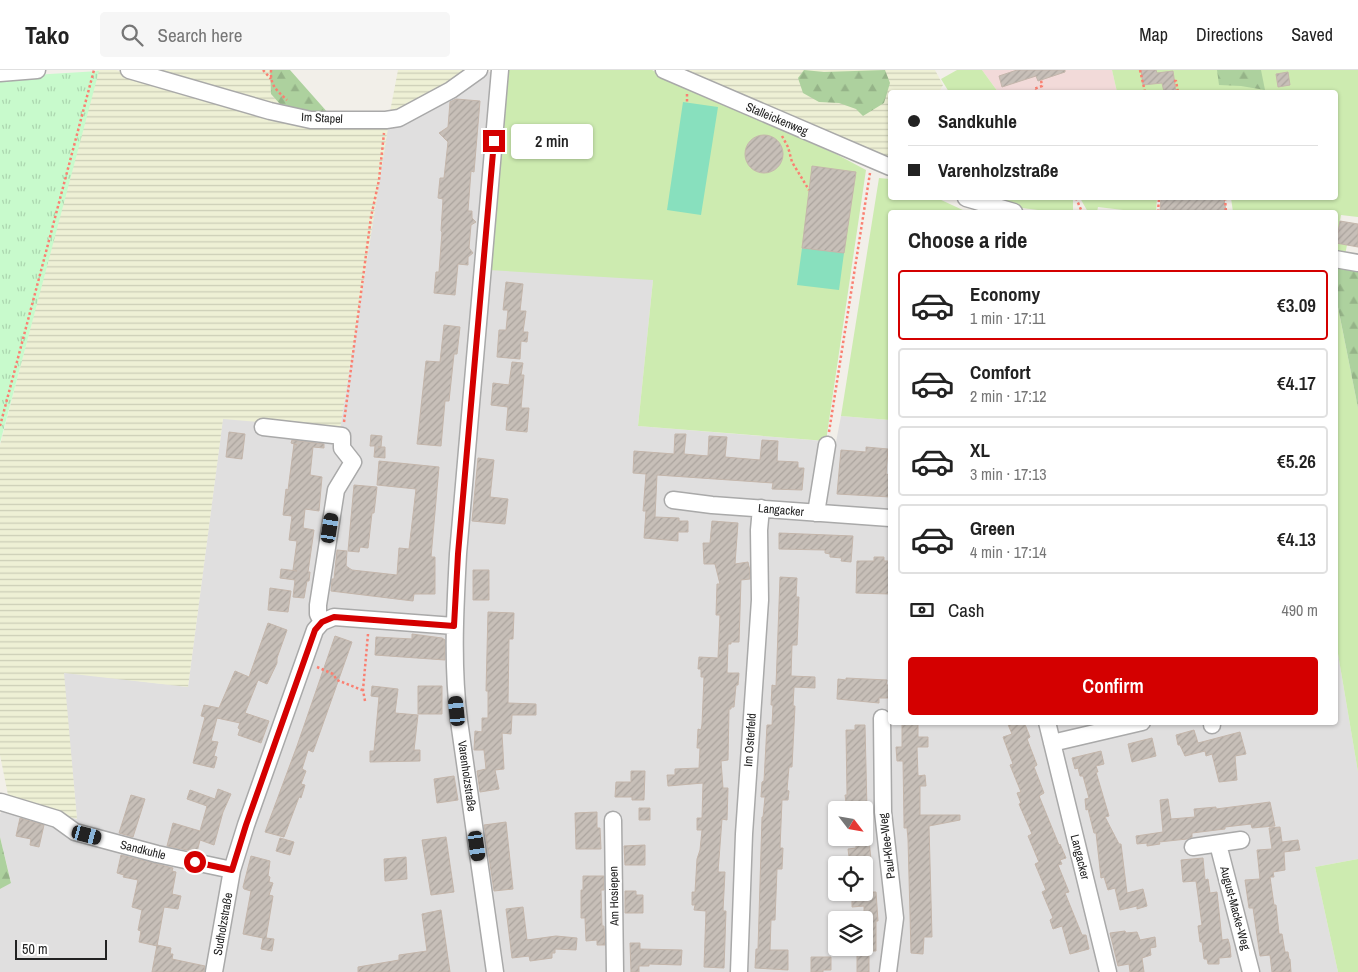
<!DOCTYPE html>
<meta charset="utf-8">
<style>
:root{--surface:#fff;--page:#f6f6f6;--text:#222;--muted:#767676;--line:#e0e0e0;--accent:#d40000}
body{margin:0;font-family:"Archivo Narrow",sans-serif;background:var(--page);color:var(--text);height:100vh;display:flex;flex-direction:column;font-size:19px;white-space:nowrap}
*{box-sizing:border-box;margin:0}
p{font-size:16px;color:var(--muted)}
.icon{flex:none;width:28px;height:28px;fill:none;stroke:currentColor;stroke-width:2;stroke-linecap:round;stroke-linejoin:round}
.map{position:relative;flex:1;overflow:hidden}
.sheet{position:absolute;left:888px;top:140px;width:450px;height:515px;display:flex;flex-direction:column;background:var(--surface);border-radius:5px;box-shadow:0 1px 4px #0004}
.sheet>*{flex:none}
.guide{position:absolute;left:888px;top:20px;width:450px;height:110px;border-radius:5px;box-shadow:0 1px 4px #0004;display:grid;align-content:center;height:110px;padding:0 20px;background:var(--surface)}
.needle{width:32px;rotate:121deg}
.tools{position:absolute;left:828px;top:731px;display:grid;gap:10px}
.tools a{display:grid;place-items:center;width:45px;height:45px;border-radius:5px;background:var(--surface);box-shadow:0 1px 4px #0004;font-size:25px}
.scale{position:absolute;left:15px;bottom:12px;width:92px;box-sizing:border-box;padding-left:5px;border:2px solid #222;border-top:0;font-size:14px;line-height:18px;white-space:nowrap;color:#222;-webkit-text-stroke:4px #fff;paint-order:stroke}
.end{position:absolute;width:22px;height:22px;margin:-11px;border:6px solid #d40000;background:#fff;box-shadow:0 0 0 2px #fff}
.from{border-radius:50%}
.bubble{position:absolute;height:35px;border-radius:5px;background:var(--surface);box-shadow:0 1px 4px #0004;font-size:16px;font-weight:600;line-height:35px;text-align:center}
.car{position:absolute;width:15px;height:30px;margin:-15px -8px;border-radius:6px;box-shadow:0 0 4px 1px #0007;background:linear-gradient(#222 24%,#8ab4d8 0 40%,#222 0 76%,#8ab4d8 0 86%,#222 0)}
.guide b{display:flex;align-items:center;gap:18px;height:48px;font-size:19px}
.guide b+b{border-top:1px solid var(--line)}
.guide i{width:12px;height:12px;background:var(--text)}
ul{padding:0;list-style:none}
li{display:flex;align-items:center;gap:15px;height:70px;margin:0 10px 8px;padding:0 10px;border:2px solid var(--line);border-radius:5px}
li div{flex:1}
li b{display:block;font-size:19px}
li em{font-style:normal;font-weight:600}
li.selected{border-color:var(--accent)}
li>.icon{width:45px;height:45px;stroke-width:1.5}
h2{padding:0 20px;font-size:22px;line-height:60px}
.pay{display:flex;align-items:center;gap:12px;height:55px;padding:0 20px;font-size:19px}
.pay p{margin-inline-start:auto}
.button{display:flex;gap:10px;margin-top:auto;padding:10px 20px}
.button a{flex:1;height:58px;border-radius:5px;background:var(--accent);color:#fff;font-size:20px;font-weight:600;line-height:58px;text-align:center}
header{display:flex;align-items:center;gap:30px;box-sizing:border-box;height:70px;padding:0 25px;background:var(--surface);border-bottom:1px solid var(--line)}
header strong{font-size:24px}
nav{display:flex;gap:28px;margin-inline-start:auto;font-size:18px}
.search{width:350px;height:45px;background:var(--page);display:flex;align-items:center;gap:12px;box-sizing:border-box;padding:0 18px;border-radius:5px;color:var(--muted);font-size:19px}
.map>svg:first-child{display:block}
</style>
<header>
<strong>Tako</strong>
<div class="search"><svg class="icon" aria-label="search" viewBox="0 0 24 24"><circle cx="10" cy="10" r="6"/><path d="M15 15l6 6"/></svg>Search here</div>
<nav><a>Map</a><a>Directions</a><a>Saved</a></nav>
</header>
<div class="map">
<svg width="1358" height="902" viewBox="0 0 1358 902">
<defs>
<pattern id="farmland-rules" width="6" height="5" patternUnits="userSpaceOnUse" patternTransform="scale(1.25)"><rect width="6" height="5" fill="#eef0d5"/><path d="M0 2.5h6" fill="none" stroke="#ccceb7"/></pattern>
<pattern id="forest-firs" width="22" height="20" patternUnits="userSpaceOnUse" patternTransform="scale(1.25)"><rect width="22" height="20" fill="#add19e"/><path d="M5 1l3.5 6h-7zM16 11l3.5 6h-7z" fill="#95b388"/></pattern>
<pattern id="park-tufts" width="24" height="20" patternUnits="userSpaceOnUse" patternTransform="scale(1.25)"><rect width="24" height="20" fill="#c8facc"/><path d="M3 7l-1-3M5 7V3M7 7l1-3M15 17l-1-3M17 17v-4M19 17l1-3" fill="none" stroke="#acd6af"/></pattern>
<pattern id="building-hatch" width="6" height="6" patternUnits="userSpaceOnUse" patternTransform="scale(1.25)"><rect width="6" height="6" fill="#c7bfb8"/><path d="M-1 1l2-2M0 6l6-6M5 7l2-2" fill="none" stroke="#aba49e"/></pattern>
</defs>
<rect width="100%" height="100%" fill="#f2efe9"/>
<path fill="#e0dfdf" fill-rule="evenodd" d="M505,1L653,210L638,356L836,372L841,346L890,350V652H1335V566L1358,702V789L1315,797L1338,902H0V819L11,812L0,767V744L9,730L77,749L63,602L188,617L223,348L340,359L388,57L405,51L487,2ZM836,740H864V768H836ZM836,795H864V822H836ZM836,850H864V878H836Z"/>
<path fill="#f2dad9" d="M982,0H1112L1117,22H998Z"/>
<path fill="url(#farmland-rules)" d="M97,0H116L298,56L388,57L340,359L223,349L188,617L64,603L77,749L9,730L0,685V375Z
M141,0H270L271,24L287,42Z
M398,0H475L389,47Z
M670,0H935L943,15L939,22H890L889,89Z"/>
<path fill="#cdebb0" d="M506,0H652L690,20L836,84L866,100L826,371L638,356L653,210L489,200Z
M957,0H982L998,22H949L941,9Z
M1112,0H1358V147L1341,145L1336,173L1347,175L1345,185L1335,183V142H1233L1231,128H1335V22H1117Z
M879,108L890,109V128H937L967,142H890V350L841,346Z
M991,128H1073V140L1069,142H1054L1013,137Z
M1080,128H1157L1156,142H1140L1098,137L1097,142H1088Z
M1335,222L1358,338V702L1335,566Z
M1358,789V902H1338L1315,797Z"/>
<path fill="url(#forest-firs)" d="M270,0H290L329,44L287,42L271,24Z
M804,0L824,2L885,0L890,13L884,33L863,46L856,39L839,33L819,32L803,23L798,8Z
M1217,0H1261L1265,20L1241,16L1219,15Z
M1335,197L1358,202V338L1335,222Z
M0,767L11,813L0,819Z"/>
<path fill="url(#park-tufts)" d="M99,1L0,373V7Z"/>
<path fill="#88e0be" d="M683,32L718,37L701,145L667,140Z
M802,178L844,183L839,220L797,215Z"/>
<path fill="url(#building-hatch)" stroke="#c4b6ab" d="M1017,0H1065V2L1038,11L1036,6L1002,17L999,6Z
M1141,0H1156L1157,3L1173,1L1176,22H1164L1162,13L1143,15Z
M1288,2L1290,15L1278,17L1276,4Z
M456,29L480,31L474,102L471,101L468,141H472V148L476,152L471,155L469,178L473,183L468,187V195L458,194L455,225L434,223L436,202H439L442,162L441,161L443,129L438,128L440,108H444L448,72L439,63L448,57L450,32Z
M745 84a19 19 0 1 1 38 0a19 19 0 1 1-38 0Z
M812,96L856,102L844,183L802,178Z
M1161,128H1224L1226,142H1200L1175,140V142H1160Z
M1340,151L1358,154V177L1336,173Z
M506,212L523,214L520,241H526L523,262H528L527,272L521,271L520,289L497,287L499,260H506L508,240H503Z
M444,255L460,257L457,284H454L449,331H445L441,376L417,374L426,291L440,292Z
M512,292L523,293L521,305H524L521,338H529L527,362L506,360L508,337L491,335L493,313L509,315Z
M229,362L245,364L242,389L226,387Z
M675,364H686L684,384L708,386L709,366L727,367L725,387L760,390L762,370L778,371L777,391L798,392V398H804L802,420L772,419L773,413L657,405L655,447L679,448V451H688V462H678V471L644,468L646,441H643L646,404L633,403L634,381L674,384Z
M371,365L382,366L381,377H378H385V388L374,387L375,376H370Z
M292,370L324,374V378L313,377L310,405L322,407L319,441L305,439L303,458L314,460L308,502H310L309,511H307L304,528L293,527L295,510L280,508L281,499L297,501L293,500L297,471L289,470L292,446L283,445L286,419L288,420L294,374L297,375L291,373Z
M866,377L888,379L886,404L890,405V427L837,424L841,380L866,382Z
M478,388L494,390L490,427L508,429L505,454L472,451Z
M379,391L439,397L431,487H435V524H414L413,531L331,521L332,509H334L337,480L347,481L346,496L352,500L397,505L399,478L409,479L416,419L377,415Z
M354,415L377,417L374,443H372L368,478L360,477L359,482L348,481Z
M712,451L738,453L735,494L748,492L750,501V509L741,510L739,572H731V574H728L727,603H739L738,615H736L734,637H731V639H729L728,690L721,691L723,718H728L727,750L722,749L718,802H725L723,841H726L724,898L704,897L706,841L694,840L695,835H692V822H695L697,789L700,780L702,760H697V748H702L703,713L668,716L667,705H675V699L699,698L700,678H697L698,659L701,660L702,654L704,607H701V599H698L699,587L718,588L720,545H716L717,514H720L715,494H704L703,473H710Z
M779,463L853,466L851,492L841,491L842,488L830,487V484L825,483V480L779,479Z
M874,487H884V491H890V524L856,523L857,491H874Z
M473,500H489V530H473Z
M780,507L797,508L796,527H799L797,575H792L791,606L815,607V618L794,617L793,636H795L792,697H789L787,720L789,721L788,730H782L780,778H783L782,799H777L775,850H771L770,880H788V900L755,898L756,879H758L762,747H763L765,727H761L762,712L764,711L767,655H772L773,635H771L772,615L776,616Z
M270,518L291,521L288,542L268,540Z
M488,542L514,543L513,569H509L508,633L536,634V645H512L511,664L502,663L504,699L495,700L499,719L480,722L477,701L486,699L484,680H474L475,661L482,662V648H488V621H486Z
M268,553L287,560L277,588V593L267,614L258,610L245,643L269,651L261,673L238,665L240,659L238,658L240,653L217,648L211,671L218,672L214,686L217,687L214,698L193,693L205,647L201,646L204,635L219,638L235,601L249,607Z
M412,564L442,568L445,570V590L375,585L376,567L412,569Z
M335,566L352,572L313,682L308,680L302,699L306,701L301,714L305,715L301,728L299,727L284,767L265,762L297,676Z
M846,608L887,610L886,615H890V628H879V633L837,629L838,609L846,610Z
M372,616L398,619L395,643L418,645L414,680H420V691L370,692V681H374L379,627L371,626Z
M418,616H442V644H418Z
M902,652H918V667H928V677H917L918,706L925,705L926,716H920V745H960V750L929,756L932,867H924L923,884L911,883L908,769L907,758H904V752L903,691H897L896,677H902Z
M1007,652H1024L1030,667L1027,669L1037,695L1034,697L1044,723L1039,726L1059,775L1060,774L1066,788L1060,790L1062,794L1058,795L1069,822L1065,823L1082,865H1086L1089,879L1070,884L1062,856L1053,859L1050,850L1053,848L1042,822L1046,820L1035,794L1039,792L1028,766L1032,764L1019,734L1021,733L1017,723L1021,722L1010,695L1013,694L1003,667L1012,664Z
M855,655H865L867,740H847L845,725H847L846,660H855Z
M1194,660L1198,673L1240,662L1246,684L1235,686L1237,710L1219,712L1212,684L1206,686L1205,681L1185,686L1180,675H1178L1176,665Z
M1152,668L1156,686L1132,692L1128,674Z
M1101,681L1104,694L1096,696L1098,702H1096L1109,746L1105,747L1119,774H1121L1127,823L1143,819L1147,836L1137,839V836L1120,840L1115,818L1108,820L1104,807L1101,808L1096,763H1094L1088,739L1086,740L1085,729L1089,728L1083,706H1080L1078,698L1075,699L1072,688Z
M631,701H645L644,730H632V727H615L616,712H631Z
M454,706L458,730L437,733L434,709Z
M218,719L231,724L223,742L214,775L200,770L197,782L167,776L173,753L200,761L207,736L187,729L190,720L215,729Z
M131,725L145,729L133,767L119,763Z
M1168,729L1171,749L1195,747L1194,739L1216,737V739L1270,732L1275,756L1252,758L1251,754L1225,757V759L1192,763V767L1187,769L1159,772L1160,774L1147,776V773L1137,774L1136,766L1163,762L1160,730Z
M639,738H650V750H639Z
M597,742V758H600L601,779H576L575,743Z
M20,748L44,755L39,777L30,775L31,769L16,766Z
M506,752L513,819L494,821L484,755Z
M1280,757L1282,772L1298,770L1300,780L1284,782L1285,800L1273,802L1274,807H1270L1274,835H1276L1279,864H1282L1285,882H1288L1289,889H1290L1291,902H1272L1270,885L1260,886L1253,838H1249L1245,810L1260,809L1257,780L1272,779L1269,758Z
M446,767L454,822L431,825L422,770Z
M280,768L294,772L290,785L276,781Z
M856,768L869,769L871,790L862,791V795H850L848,779L856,778Z
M645,775V795H625L624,776Z
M121,785L173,798L172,801L176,802L172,824L181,826L178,839L164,837L157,876L139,872L141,861L138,860L142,840L132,837L138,810L123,807L124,805L117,803Z
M251,786L270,791L268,806L270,807L269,812L273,813L269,825L273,826L266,868L274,869L272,881L261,879L263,868L243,864L251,821L244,819L243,817Z
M406,787L407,809L385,811L384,789Z
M1203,788L1205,810L1208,809L1210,823L1217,822L1222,870L1228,869L1230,876L1231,887L1219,888V894H1208L1207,889H1204L1202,872H1200L1198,856L1202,855L1196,811L1183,812L1181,790Z
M583,806H604V820H601L602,856H604L605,875H597V870L586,871L585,848H581V820H583Z
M625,821H636V825H643V843H625Z
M852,822H876L878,851H876V881H869V902H857V878H864V836L852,837Z
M523,837L527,870L556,866L577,868L576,880L555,879V883H552V888L530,891L529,886L512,888L506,839Z
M441,840L450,902H358V897L399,890V885L427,881L422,844Z
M1125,861L1126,863L1137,862L1140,870L1155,867L1156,877L1150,878L1151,885L1142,888L1144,902H1130L1129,894L1118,896L1110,863Z
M630,873H640V879L682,880L681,895L649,894V896H639V902H631Z
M157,875L171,878L170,884H173L172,889L205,896L204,902H152Z
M811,887H831V900H823V902H811Z"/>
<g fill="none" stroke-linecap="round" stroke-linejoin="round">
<g stroke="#a9a9a9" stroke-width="19">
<path id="minor" d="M129,0L270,41L311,50H386L399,48L451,20L479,0
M664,0L890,97
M0,3L37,0
M966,128L1014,142
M1335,189L1358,193
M263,357L342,366V378L353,392L336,420L318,535V544L322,552
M673,430L712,435L890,448
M816,443L827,375
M882,648L883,742L895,848L888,902
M1047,652L1108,902
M1212,652V655
M1052,673L1142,652
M1,732L57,749L75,762L157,784L232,800
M613,750L615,902
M1218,774L1251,902
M1193,777L1241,770
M214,902L232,800L246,755L315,560L322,552L334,547L454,556
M495,902L459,651C452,595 455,540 458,484L500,0
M739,902L744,764L760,530L759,460L761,438"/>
</g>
<path stroke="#fa8072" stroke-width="2.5" stroke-dasharray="2.5 2.5" stroke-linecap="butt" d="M263,0L271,9
M271,0C270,15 276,20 287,30
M1140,0L1145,22
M1174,11H1176L1178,22
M1036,22L1034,19L1042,16L1041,10
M687,24V33
M782,66L788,77L792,92L809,120
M1076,128L1082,142
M1225,128L1226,142
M1158,142L1159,128
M1191,142V141
M344,352L371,147L379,110L384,63
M0,356L94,0
M829,362L870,103
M317,597L333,604L337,610L362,620
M365,631L363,620L368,564"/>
<use href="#minor" stroke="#fff" stroke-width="16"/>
</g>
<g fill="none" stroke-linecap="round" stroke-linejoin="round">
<path stroke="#d40000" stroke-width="6" d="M195,792L232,800L246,755L315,560L322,552L334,547L454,556L458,484L494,71"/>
</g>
<g text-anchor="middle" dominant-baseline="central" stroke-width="4" stroke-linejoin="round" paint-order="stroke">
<g font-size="12" fill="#222" stroke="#fff">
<text transform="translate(322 48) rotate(3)">Im Stapel</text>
<text transform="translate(777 49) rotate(23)">Stalleickenweg</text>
<text transform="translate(781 440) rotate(5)">Langacker</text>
<text transform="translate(750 670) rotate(-86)">Im Osterfeld</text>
<text transform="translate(467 706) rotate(82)">Varenholzstraße</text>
<text transform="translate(887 776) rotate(-97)">Paul-Klee-Weg</text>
<text transform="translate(143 780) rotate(14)">Sandkuhle</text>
<text transform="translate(1080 787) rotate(76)">Langacker</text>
<text transform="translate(614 826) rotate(-91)">Am Hosiepen</text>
<text transform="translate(1235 838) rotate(75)">August-Macke-Weg</text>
<text transform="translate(223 854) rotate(-80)">Sudholzstraße</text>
</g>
</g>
</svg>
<div class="tools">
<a><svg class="needle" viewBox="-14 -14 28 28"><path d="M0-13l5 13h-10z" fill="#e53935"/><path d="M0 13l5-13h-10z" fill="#767676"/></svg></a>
<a><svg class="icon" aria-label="locate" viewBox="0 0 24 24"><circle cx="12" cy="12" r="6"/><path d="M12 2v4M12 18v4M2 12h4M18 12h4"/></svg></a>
<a><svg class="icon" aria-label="layers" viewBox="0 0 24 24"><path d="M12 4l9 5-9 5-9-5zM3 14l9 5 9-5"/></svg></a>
</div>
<div class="scale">50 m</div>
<i class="end from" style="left:195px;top:792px"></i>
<i class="end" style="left:494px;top:71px"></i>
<div class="bubble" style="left:511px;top:54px;width:82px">2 min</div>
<i class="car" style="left:330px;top:458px;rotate:9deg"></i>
<i class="car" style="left:457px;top:641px;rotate:354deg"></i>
<i class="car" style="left:87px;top:765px;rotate:105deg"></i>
<i class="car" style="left:477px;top:776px;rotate:172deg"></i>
<div class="guide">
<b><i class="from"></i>Sandkuhle</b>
<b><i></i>Varenholzstraße</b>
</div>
<section class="sheet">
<h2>Choose a ride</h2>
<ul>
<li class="selected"><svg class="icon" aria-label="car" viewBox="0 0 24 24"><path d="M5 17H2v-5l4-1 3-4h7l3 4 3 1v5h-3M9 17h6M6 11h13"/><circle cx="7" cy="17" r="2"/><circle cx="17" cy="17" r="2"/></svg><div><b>Economy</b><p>1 min · 17:11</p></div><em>€3.09</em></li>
<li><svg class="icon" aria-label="car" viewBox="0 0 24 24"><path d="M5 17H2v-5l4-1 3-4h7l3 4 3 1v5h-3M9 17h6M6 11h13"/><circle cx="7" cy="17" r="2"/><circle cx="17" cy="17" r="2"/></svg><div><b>Comfort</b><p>2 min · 17:12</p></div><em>€4.17</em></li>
<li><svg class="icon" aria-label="car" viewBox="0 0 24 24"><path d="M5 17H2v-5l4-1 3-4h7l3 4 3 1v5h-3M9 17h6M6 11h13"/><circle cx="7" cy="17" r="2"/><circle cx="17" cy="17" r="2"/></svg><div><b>XL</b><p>3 min · 17:13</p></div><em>€5.26</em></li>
<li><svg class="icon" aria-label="car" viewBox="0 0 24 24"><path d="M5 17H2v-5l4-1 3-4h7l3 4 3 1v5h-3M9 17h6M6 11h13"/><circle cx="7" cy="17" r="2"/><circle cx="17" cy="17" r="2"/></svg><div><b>Green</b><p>4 min · 17:14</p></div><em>€4.13</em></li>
</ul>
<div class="pay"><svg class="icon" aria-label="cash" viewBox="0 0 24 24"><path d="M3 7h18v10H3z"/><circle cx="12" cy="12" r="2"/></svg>Cash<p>490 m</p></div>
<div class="button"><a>Confirm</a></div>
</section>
</div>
